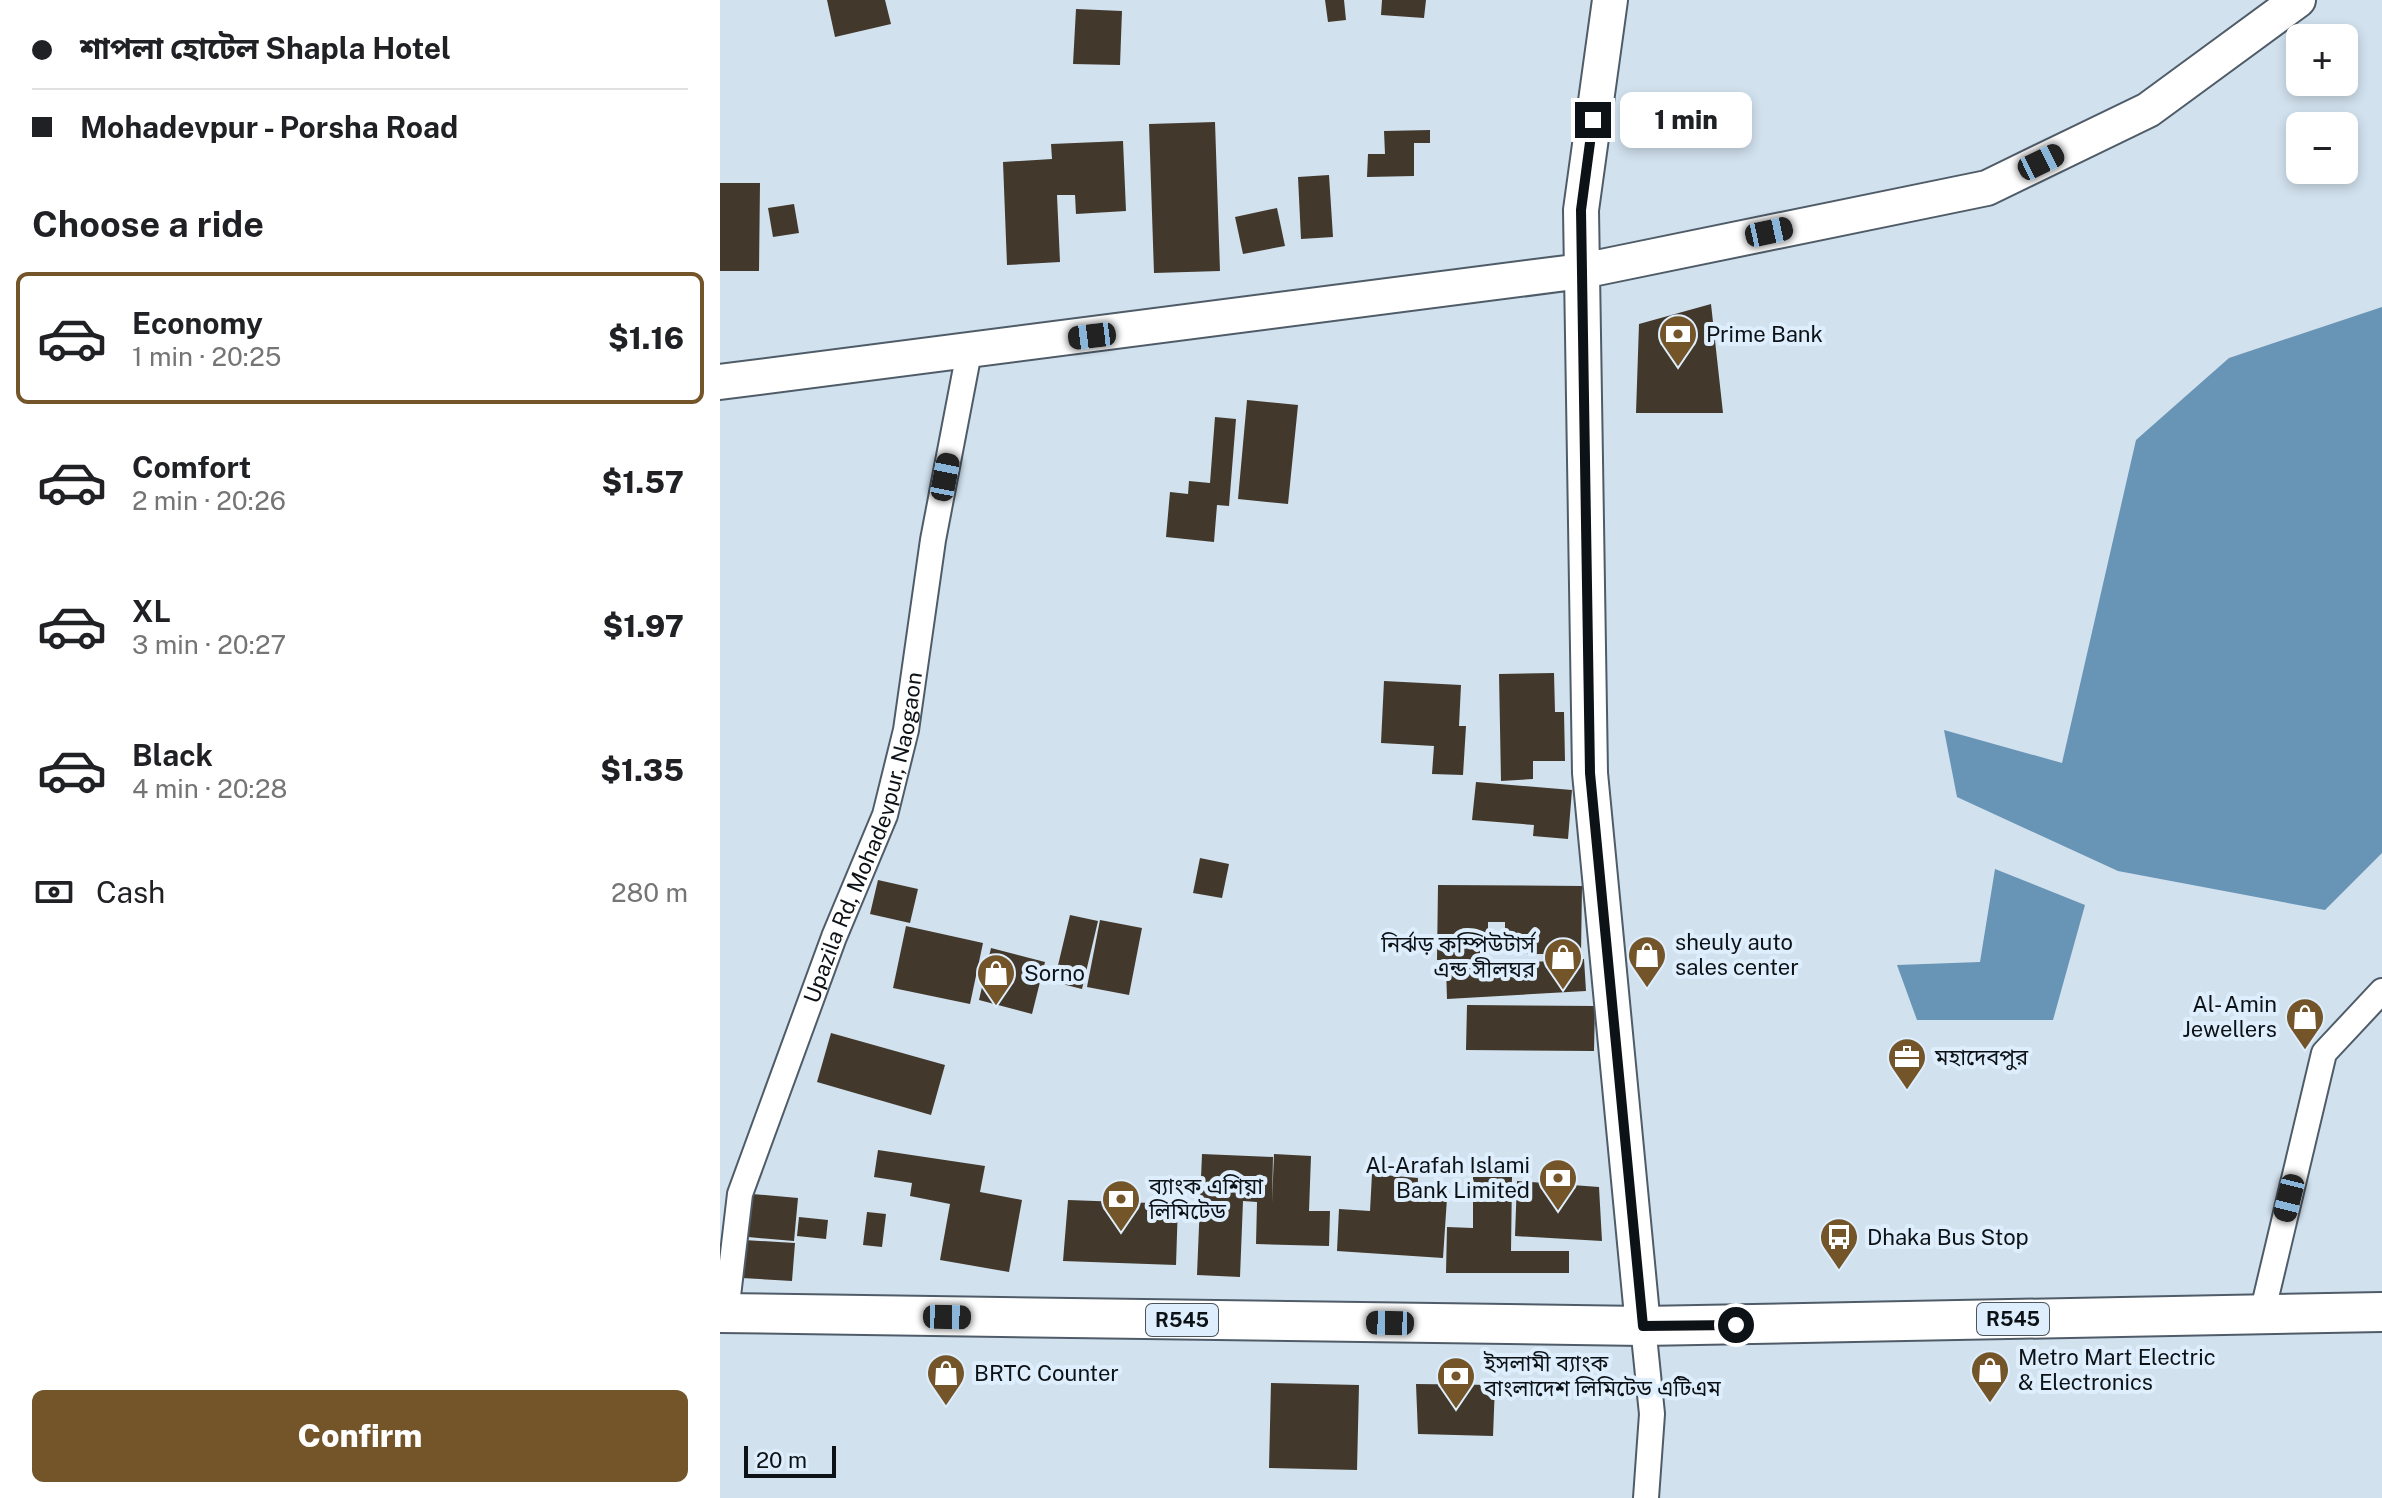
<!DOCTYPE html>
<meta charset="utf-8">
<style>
:root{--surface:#fff;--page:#f6f6f6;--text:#202124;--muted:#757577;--line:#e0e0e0;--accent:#735529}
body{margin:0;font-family:"Public Sans","Noto Sans Bengali",sans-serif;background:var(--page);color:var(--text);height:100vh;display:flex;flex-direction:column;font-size:30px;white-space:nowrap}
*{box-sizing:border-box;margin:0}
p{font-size:26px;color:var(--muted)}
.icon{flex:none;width:44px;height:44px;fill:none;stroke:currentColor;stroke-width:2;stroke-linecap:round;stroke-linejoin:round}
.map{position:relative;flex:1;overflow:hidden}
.panel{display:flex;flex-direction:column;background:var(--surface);width:720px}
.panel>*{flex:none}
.hud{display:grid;align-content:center;height:176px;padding:0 32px;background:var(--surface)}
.controls{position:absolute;left:1566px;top:24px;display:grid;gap:16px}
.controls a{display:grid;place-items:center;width:72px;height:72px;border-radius:12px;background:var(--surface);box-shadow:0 4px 12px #0003;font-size:40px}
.scale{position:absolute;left:24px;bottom:20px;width:92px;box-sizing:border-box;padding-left:8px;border:4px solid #0d1217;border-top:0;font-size:22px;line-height:28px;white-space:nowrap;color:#0d1217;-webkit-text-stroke:6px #deeefc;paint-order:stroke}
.end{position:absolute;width:36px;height:36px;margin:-18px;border:10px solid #0d1217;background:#fff;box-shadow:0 0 0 4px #fff}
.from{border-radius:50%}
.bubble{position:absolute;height:56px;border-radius:12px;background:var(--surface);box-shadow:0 4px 12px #0003;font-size:26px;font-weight:800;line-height:56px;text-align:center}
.car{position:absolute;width:24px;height:48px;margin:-24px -12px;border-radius:10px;box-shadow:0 0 6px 2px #0007;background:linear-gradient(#222 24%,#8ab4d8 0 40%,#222 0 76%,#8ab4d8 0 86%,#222 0)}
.hud b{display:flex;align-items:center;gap:28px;height:76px;font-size:30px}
.hud b+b{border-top:2px solid var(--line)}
.hud i{width:20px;height:20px;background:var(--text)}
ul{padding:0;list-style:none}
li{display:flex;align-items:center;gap:24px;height:132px;margin:0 16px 12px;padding:0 16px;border:4px solid transparent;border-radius:12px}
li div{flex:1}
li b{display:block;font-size:30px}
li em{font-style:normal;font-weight:800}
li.on{border-color:var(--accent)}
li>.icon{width:72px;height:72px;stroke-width:1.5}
h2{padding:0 32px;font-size:36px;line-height:96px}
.pay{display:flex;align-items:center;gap:20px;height:88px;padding:0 32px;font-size:30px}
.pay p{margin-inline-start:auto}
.cta{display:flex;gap:16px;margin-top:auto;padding:16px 32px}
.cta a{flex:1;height:92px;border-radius:12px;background:var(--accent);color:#fff;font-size:32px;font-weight:800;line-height:92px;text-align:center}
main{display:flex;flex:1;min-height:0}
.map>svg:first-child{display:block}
</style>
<main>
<section class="panel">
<div class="hud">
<b><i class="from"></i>শাপলা হোটেল Shapla Hotel</b>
<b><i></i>Mohadevpur - Porsha Road</b>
</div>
<h2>Choose a ride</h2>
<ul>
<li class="on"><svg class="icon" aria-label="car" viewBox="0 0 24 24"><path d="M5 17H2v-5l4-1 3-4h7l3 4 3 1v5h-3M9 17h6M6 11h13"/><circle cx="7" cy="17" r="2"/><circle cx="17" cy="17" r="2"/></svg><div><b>Economy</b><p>1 min · 20:25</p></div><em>$1.16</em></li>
<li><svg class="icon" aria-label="car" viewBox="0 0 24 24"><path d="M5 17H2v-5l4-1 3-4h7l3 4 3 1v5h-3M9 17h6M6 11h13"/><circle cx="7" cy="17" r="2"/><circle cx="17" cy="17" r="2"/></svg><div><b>Comfort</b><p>2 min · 20:26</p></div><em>$1.57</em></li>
<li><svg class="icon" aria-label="car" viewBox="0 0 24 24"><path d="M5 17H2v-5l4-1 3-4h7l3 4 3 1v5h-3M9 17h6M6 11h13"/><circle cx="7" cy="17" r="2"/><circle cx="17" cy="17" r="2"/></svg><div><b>XL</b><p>3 min · 20:27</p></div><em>$1.97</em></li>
<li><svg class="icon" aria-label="car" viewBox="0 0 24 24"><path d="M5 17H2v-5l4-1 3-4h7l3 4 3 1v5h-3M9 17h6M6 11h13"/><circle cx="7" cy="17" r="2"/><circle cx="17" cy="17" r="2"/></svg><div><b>Black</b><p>4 min · 20:28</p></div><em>$1.35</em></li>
</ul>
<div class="pay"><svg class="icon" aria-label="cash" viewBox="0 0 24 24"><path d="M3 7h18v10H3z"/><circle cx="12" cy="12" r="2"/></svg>Cash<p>280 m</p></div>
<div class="cta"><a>Confirm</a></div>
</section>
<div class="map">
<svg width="1662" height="1498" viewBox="0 0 1662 1498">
<rect width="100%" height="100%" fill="#d1e1ee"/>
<path fill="#6894b6" d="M1662,307V853L1605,910L1398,871L1237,797L1224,730L1342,763L1416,440L1509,358Z
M1275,869L1365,905L1333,1020H1197L1177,965L1260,962Z"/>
<path fill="#42392c" d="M107,0H165L171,24L115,37Z
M605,0H624L626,20L608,22Z
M662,0H706L704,18L661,15Z
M356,9L402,11L400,65L353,64Z
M495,122L500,271L434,273L429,124Z
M710,130V143H694V176L647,177L648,154H665L664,131Z
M403,141L406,211L356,214L355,195H337L340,262L287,265L283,162L332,159L331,144Z
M609,175L613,237L581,239L578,177Z
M0,183H40L39,271H0Z
M74,204L79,233L53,237L48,208Z
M557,208L565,246L523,254L515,217Z
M991,304L1003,413H916L919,324Z
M527,400L578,405L568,504L518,499Z
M495,417L516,419L509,506L497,505L494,542L446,537L450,492L468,494L469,481L490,483Z
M834,673L835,712H844L845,761H813V779L781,781L779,674Z
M664,681L741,685L739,726H746L743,775L712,774L714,746L661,743Z
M756,782L852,790L848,839L813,836L814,825L752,820Z
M480,858L509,864L502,898L473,893Z
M158,880L198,889L190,923L150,914Z
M718,885L862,886L861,954H807V947L785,948V922H768V960H717Z
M350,915L378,921L362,989L334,982Z
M380,920L422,928L409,995L367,987Z
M186,926L263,943L250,1004L173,988Z
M271,948L325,962L312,1014L259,1000Z
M864,959L866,991L727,999L726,967Z
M747,1005L875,1006L874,1051L746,1050Z
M111,1033L225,1065L211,1115L97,1082Z
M158,1150L265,1166L260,1192L302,1200L289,1272L220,1260L230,1204L190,1196L192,1183L154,1177Z
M482,1154L553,1157L552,1203L554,1154L591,1156L589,1211H610L609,1246L536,1244L537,1202L523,1201L520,1277L477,1275Z
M652,1174L698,1178L697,1196L727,1198L723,1258L617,1251L619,1209L650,1211Z
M753,1177H792L791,1251H849V1273H726L727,1227L753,1228Z
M797,1181L879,1187L882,1241L795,1236Z
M32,1194L78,1198L74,1241L28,1237Z
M348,1200L458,1204L456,1265L343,1261Z
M147,1212L166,1214L162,1247L143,1245Z
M79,1217L108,1220L106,1239L77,1236Z
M24,1240L75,1243L72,1281L22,1278Z
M551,1383L639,1385L637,1470L549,1468Z
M696,1384L775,1385L773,1436L698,1434Z"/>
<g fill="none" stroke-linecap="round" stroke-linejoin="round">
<g stroke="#4f5c68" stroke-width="28">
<g id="minor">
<path id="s1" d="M6,1313L20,1194L114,937L165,815L186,730L213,540L249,352"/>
<path d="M1542,1314L1604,1053L1662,991"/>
<path d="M923,1326L932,1414L926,1498"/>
</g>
</g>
<g stroke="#4f5c68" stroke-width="38">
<path id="secondary" d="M890,0L861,210L870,773L923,1326
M0,382L862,271L1267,188L1428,110L1578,0"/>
</g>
<g stroke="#4f5c68" stroke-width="42">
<path id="primary" d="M0,1313L923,1326L1662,1312"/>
</g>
<use href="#minor" stroke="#fff" stroke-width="24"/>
<use href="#secondary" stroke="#fff" stroke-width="34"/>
<use href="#primary" stroke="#fff" stroke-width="38"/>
</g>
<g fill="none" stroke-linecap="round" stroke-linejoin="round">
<path stroke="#0d1217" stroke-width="10" d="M873,120L861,210L870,773L923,1326L1016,1325"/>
</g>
<defs>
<g id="bank-pin" transform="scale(2)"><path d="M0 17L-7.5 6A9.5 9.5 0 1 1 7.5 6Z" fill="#735529" stroke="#deeefc"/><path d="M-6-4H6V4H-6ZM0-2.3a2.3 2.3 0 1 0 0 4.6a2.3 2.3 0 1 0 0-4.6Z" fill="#fff"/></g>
<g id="shop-pin" transform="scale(2)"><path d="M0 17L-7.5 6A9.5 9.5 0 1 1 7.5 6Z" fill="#735529" stroke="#deeefc"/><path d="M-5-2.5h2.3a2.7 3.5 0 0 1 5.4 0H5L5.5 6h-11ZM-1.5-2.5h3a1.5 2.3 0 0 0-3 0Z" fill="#fff"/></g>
<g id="office-pin" transform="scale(2)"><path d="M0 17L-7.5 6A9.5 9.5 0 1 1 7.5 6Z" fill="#735529" stroke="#deeefc"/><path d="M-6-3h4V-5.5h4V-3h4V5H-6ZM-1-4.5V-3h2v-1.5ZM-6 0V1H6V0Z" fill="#fff"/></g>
<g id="bus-pin" transform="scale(2)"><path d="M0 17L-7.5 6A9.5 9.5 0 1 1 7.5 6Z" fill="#735529" stroke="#deeefc"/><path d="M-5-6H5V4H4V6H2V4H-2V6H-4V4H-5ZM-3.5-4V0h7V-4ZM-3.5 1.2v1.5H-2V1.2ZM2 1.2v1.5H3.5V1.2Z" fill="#fff"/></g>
</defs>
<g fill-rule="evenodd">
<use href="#bank-pin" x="958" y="334"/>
<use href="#shop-pin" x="927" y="955"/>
<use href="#shop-pin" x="843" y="957"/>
<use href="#shop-pin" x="276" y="973"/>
<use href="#shop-pin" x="1585" y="1017"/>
<use href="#office-pin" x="1187" y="1057"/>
<use href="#bank-pin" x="838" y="1178"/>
<use href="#bank-pin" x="401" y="1199"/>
<use href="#bus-pin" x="1119" y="1237"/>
<use href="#shop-pin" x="1270" y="1370"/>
<use href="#shop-pin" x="226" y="1373"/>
<use href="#bank-pin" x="736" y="1376"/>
</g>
<g text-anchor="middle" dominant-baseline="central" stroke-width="8" stroke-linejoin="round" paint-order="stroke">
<g fill="#deeefc" stroke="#4c545c" stroke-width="2">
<rect x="1257" y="1303" width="72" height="32" rx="6"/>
<rect x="426" y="1304" width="72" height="32" rx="6"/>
</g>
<g font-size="20" font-weight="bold" fill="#0d1217">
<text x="1293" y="1319">R545</text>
<text x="462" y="1320">R545</text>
</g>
<g font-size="22" fill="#0d1217" stroke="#deeefc" text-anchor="start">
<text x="986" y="334">Prime Bank</text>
<text x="955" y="942">sheuly auto<tspan x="955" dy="25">sales center</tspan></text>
<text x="815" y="944" text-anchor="end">নির্ঝড় কম্পিউটার্স<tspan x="815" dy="25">এন্ড সীলঘর</tspan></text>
<text x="304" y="973">Sorno</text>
<text x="1557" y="1004" text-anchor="end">Al- Amin<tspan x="1557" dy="25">Jewellers</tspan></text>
<text x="1215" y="1057">মহাদেবপুর</text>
<text x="810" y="1165" text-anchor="end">Al-Arafah Islami<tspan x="810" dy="25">Bank Limited</tspan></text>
<text x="429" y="1186">ব্যাংক এশিয়া<tspan x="429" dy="25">লিমিটেড</tspan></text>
<text x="1147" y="1237">Dhaka Bus Stop</text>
<text x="1298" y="1357">Metro Mart Electric<tspan x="1298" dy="25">&amp; Electronics</tspan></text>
<text x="764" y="1363">ইসলামী ব্যাংক<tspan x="764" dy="25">বাংলাদেশ লিমিটেড এটিএম</tspan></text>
<text x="254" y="1373">BRTC Counter</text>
</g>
<g font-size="22" fill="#0d1217" stroke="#deeefc">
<text stroke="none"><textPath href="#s1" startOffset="498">Upazila Rd, Mohadevpur, Naogaon</textPath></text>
</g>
</g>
</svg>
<div class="controls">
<a>+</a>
<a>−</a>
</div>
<div class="scale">20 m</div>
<i class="end from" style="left:1016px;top:1325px"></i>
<i class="end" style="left:873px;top:120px"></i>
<div class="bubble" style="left:900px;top:92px;width:132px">1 min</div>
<i class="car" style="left:1321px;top:162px;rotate:64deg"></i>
<i class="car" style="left:1049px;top:232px;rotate:78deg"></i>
<i class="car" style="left:372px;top:336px;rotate:263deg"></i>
<i class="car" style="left:225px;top:477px;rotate:11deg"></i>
<i class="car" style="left:1569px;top:1198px;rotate:194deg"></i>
<i class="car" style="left:227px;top:1317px;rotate:91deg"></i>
<i class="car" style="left:670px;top:1323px;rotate:271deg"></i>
</div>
</main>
